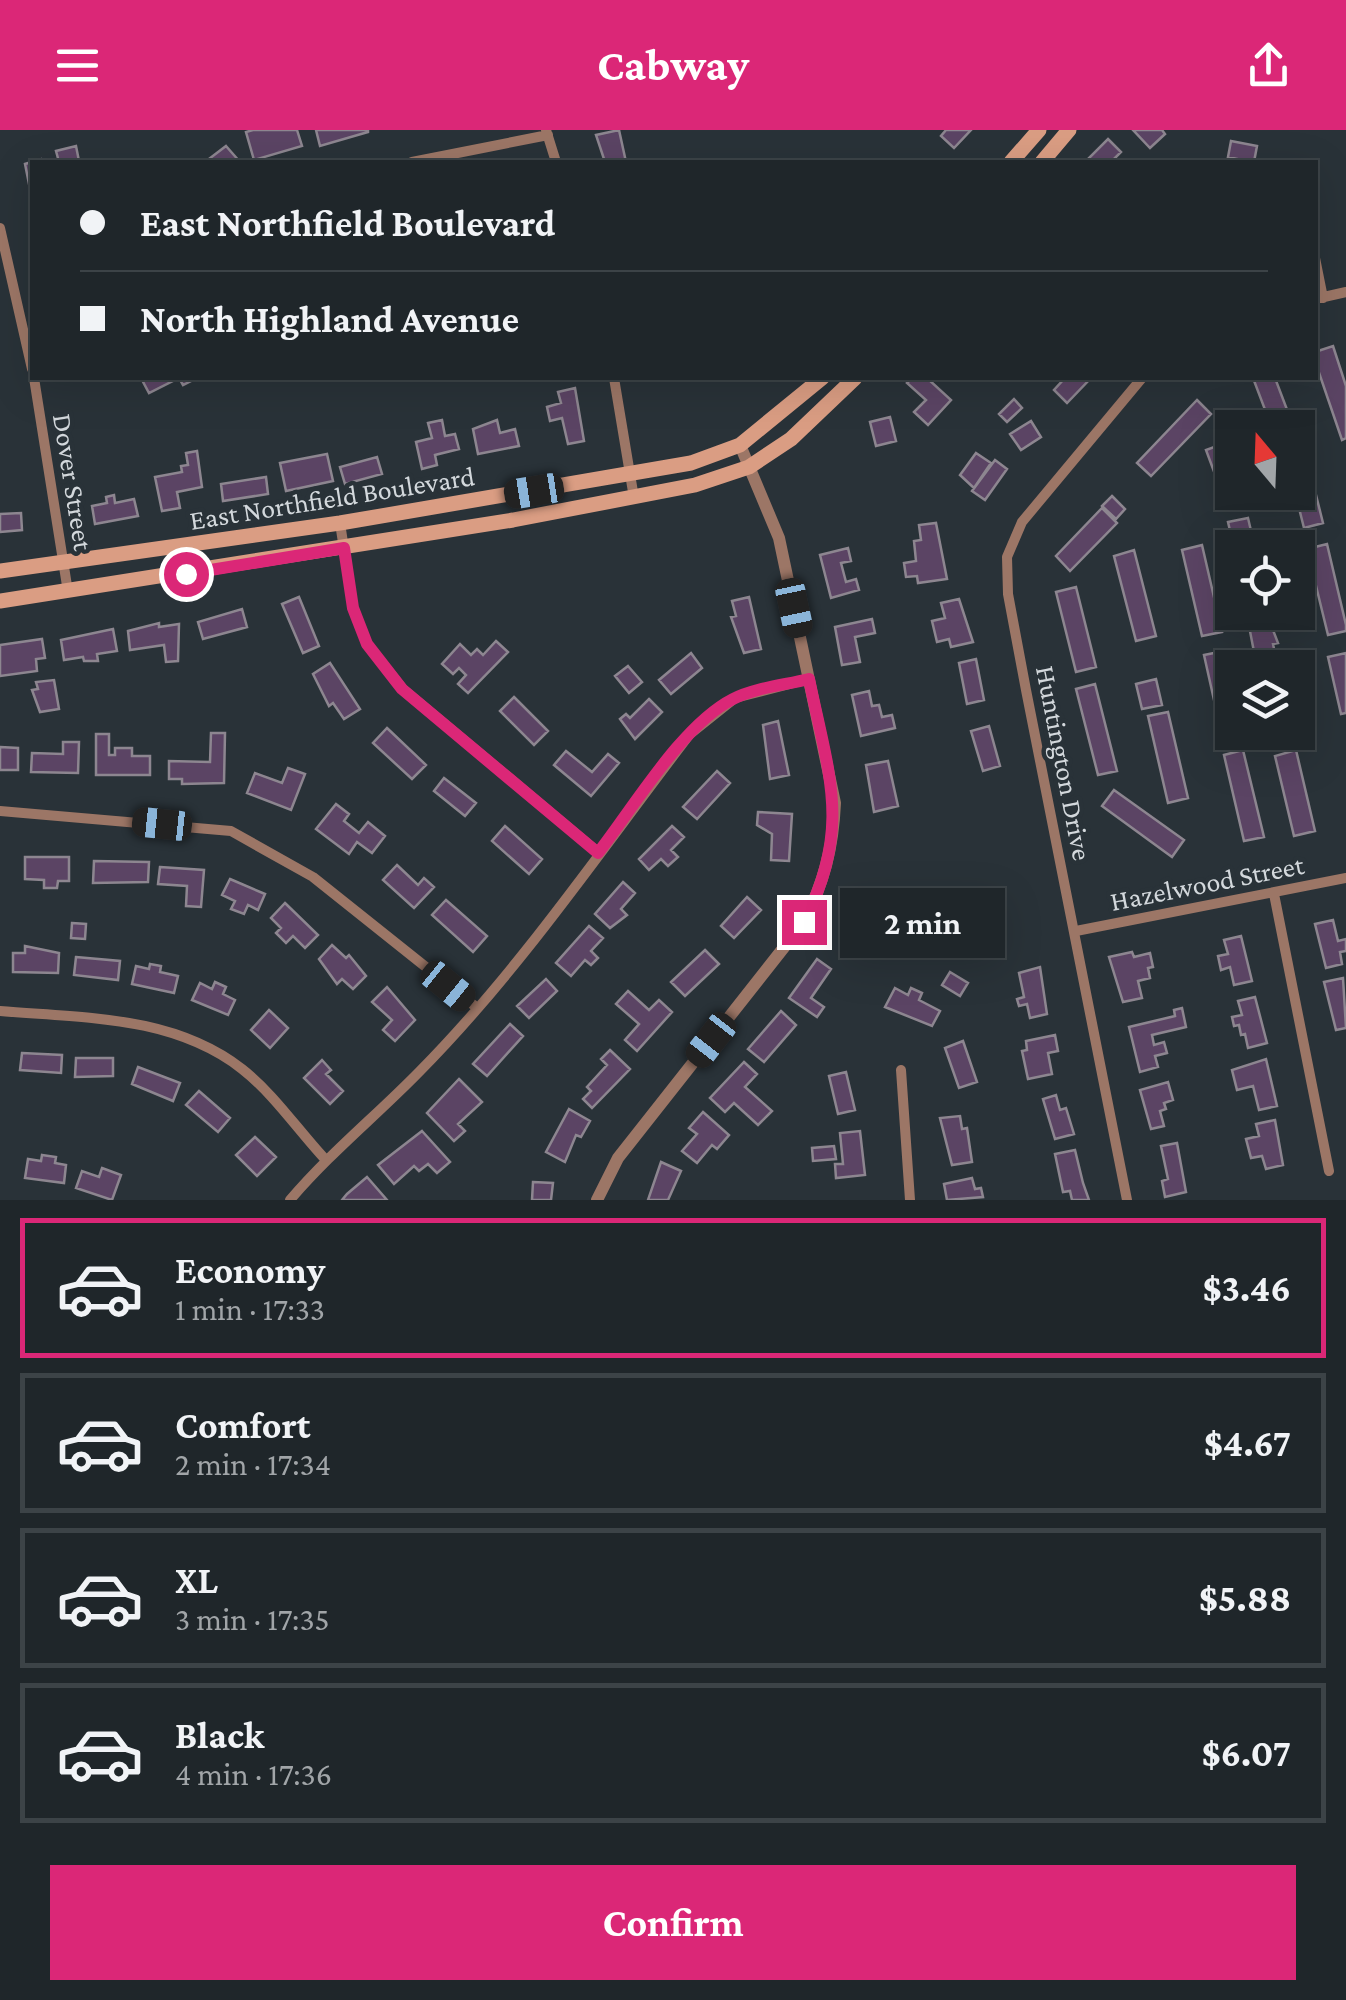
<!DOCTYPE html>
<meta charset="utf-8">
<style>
:root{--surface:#1f262a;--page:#2c3236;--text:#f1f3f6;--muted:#a1a5a8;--line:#3c4347;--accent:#db2777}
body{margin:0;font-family:"Crimson Pro",serif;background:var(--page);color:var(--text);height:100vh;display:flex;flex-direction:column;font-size:38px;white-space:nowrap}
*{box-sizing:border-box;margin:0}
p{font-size:32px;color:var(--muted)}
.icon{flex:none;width:55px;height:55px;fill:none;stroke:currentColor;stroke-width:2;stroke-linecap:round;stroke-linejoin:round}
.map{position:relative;height:1070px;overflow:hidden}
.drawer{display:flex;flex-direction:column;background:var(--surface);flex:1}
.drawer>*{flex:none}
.top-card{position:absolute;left:30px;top:30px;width:1288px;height:220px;border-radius:0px;box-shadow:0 10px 40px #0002,0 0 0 2px var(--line);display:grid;align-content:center;height:220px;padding:0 50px;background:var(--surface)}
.needle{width:65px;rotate:341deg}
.tools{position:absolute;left:1215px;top:280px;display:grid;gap:20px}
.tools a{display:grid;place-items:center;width:100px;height:100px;border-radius:0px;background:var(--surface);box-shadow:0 10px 40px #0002,0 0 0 2px var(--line);font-size:50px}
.end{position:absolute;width:45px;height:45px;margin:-22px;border:12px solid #db2777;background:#fff;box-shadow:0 0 0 5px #fff}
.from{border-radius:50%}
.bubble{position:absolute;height:70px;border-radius:0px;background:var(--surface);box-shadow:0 10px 40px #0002,0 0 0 2px var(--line);font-size:32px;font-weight:700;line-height:70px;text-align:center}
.car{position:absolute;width:30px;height:60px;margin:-30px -15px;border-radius:12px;box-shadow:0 0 8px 2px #0007;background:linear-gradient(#222 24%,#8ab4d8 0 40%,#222 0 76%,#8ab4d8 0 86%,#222 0)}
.top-card b{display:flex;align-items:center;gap:35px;height:95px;font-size:38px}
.top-card b+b{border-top:2px solid var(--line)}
.top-card i{width:25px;height:25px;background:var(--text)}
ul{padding:18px 0 0;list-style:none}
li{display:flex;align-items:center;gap:30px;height:140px;margin:0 20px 15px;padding:0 30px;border:5px solid var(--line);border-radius:0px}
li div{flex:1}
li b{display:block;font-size:38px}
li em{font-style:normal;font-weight:700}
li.active{border-color:var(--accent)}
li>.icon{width:90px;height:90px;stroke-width:1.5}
.primary-button{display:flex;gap:20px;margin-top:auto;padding:20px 50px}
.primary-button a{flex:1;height:115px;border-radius:0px;background:var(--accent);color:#fff;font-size:40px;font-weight:700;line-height:115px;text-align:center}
header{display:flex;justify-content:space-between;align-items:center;height:130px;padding:0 50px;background:var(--accent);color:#fff;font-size:45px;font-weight:700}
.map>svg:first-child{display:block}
</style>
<header><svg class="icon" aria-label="menu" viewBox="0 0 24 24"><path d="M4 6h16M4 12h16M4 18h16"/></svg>Cabway<svg class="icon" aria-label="share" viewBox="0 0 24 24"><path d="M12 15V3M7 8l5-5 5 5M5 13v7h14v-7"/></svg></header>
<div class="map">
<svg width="1346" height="1070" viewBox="0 0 1346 1070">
<rect width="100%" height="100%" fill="#293238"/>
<path fill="#5b4464" stroke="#8d8690" stroke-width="2.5" d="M253,0H297L302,16L254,30L246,2Z
M316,0H368V2L320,16Z
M619,0L626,32H594L604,29L596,5Z
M946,0H971L954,18L941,6Z
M1133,0H1162L1165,4L1150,18Z
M1108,9L1121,22L1111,32H1085Z
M1231,11L1257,16L1254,32H1236L1237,29L1228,27Z
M76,16L79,31L59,32L56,21Z
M226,16L240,32H205Z
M42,29L32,32V69L25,34Z
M1333,216L1346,256V308L1342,310L1315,231V222Z
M141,248H195V249L183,255L179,248L149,263Z
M912,248H927L951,270L928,295L914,282L926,270L907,253Z
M1065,248H1091L1067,273L1054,260Z
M1253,248H1275L1294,298H1272Z
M575,258L584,311L568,314L562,288L550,291L547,277L561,273L558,262Z
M1014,269L1022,278L1007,292L999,284Z
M1197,270L1211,284L1151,346L1137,333Z
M890,287L896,311L876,316L870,292Z
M442,290L445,306L455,304L459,319L435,325L437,335L422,339L416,312L432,308L428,293Z
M497,290L500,303L515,299L519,316L478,324L473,299Z
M1031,291L1041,307L1021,320L1010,304Z
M1225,313L1232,333V362H1243L1245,367L1226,374L1206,320Z
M197,321L202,357L177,362L180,378L162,381L155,347L182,342L181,336L188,335L186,323Z
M976,323L991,333L974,358L960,345Z
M327,324L333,351L286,361L280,333Z
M377,327L382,344L345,354L340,337Z
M995,330L1007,339L985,370L972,361Z
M1309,337L1323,393L1304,398L1295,362L1298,340Z
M266,347L268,364L223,371L221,354Z
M114,365L115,373L134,369L138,386L95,394L92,376L107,373L106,367Z
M1112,366L1125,379L1116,389L1102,376Z
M1102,378L1117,393L1070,441L1056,426Z
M21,383L22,400L0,402V384Z
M1248,388L1255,418H1234L1228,392Z
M936,393L947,449L918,453L917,446L906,447L904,433L916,431L914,411L921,410L919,395Z
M1327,414L1346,495V501L1328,505L1307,419Z
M1202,415L1222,502L1202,506L1182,420Z
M848,418L851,431L841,433L846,452L856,449L859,460L831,468L820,425Z
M1134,420L1156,506L1136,511L1114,426Z
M1076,457L1096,537L1076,542L1056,462Z
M299,467L319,516L303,523L282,474Z
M749,467L761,519L744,523L731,487L736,486L732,471Z
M959,469L973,512L951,517L949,509L937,512L932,491L945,488L941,473Z
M242,479L247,497L203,509L198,492Z
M1268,487L1278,513L1273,514L1276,528L1256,532L1248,491Z
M872,489L875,503L855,507L860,532L842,535L835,497Z
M159,493V497L179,494L178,531L166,532L164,515L130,520L128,501Z
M113,499L117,521L97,524L98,531H84L83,527L64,530L61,510Z
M42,509L45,528L36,529L37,541L0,546V515Z
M496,511L508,522L468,563L458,554L466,545L459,538L453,544L442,534L460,514L471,525L477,519L483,525Z
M1224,521L1232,558V602H1237L1222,606L1204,525Z
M691,523L702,538L671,564L659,550Z
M1346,523V583L1341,584L1328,527Z
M976,529L984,570L967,574L959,533Z
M330,533L360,579L344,589L333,573L329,576L313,544Z
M628,536L642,552L629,563L615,546Z
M1156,549L1162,575L1142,579L1136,554Z
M54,550L59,579L40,582L32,560L38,559L36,552Z
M1095,554L1117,641L1098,645L1076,559Z
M869,561L872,576L879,575L882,587L892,585L895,598L861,606L852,565Z
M514,567L548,601L534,615L500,581Z
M649,569L662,582L635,609L620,589L626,584L630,588Z
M1168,582L1188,668L1168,673L1148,586Z
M778,591L789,645L770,649L763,595Z
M989,596L1000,636L983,641L971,601Z
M387,598L426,635L412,649L373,613Z
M211,603H225L224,653L182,654V649H169V631L210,632Z
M96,604H109V625H115V618H132V626H150V645H96Z
M63,612H79L78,643L31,642L32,623L63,624Z
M0,617L18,618V640H0Z
M1243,620L1264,707L1244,711L1224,625Z
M1296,620L1315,701L1294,706L1275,626Z
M566,621L592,642L608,624L619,633L591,666L554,635Z
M888,631L898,676L874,682L866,635Z
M288,638L305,644L291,680L247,663L255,643L282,653Z
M717,641L730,653L697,689L683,677Z
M444,648L476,673L465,686L434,661Z
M1114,660L1184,710L1172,727L1102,676Z
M336,674L349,684L344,691L359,703L368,692L385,706L372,723L357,712L349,724L316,699Z
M758,682L792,684L789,731L771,730L772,704L757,695Z
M505,696L542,729L529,744L492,711Z
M672,696L684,707L671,720L678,727L668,736L661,729L649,740L639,729Z
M25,727H69V751H58L57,758H44V750L25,749Z
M94,731L149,732L148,752L93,753Z
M397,735L418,755L424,748L434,757L414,778L383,750Z
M160,737L204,740L201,777L186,776L187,756L158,754Z
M230,749L265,764L258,780L248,775L244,784L231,779L235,771L222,765Z
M623,752L635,763L621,779L627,785L610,798L595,784Z
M747,767L761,780L734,808L721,796Z
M446,770L487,806L473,822L432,785Z
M285,773L318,805L305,818L293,806L286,813L276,803L281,798L271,788Z
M863,773L878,783L855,818L840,809Z
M1333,790L1338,811L1346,809V821L1340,822L1342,834L1326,838L1315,794Z
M72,793L86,794L85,809L71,808Z
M589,796L603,808L591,821L598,828L591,835L585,830L571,846L556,833Z
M1241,806L1252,851L1234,855L1230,837L1221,840L1218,826L1228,824L1224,810Z
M332,815L346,828L349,825L366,846L353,859L342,849L337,854L319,829Z
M25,816L59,823L58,843L13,842V823H25Z
M705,820L719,834L685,866L671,852Z
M1132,822L1134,827L1150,823L1153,837L1148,838L1150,848L1138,851L1142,868L1123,872L1109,827Z
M76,827L120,831L118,850L74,845Z
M817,829L831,839L811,868L824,877L817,887L789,868Z
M150,834L161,836L160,842L178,846L174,863L132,854L136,836L149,839Z
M1040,837L1047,884L1030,888L1027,874L1019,876L1017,869L1024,867L1019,843Z
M950,842L968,853L960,866L942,855Z
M1343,848L1346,898L1336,900L1324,852Z
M546,849L557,861L529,888L517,876Z
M215,852L226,857L223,864L235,870L228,885L192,870L200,853L212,859Z
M387,857L415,890L395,911L383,900L392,890L372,872Z
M895,858L908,865L911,858L922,863L919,870L940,881L932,896L885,877Z
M628,861L649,880L659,870L672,882L637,921L625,910L639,894L616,874Z
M1255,867L1267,913L1248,918L1245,904L1241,905L1239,895L1234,896L1232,887L1242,885L1238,871Z
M1182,878L1186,897L1152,905L1154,915L1164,912L1167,923L1155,926L1158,937L1140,942L1129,897L1175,886L1174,880Z
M269,880L288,898L270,918L251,900Z
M781,881L796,895L764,932L748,919Z
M510,894L523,906L487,946L473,934Z
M1055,905L1058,921L1048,923L1052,944L1028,949L1022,921L1027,920L1026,911Z
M963,911L977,952L959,958L945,918Z
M610,920L630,939L592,978L583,969L591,961L587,957L607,935L601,929Z
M22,923L62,925L61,943L20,940Z
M76,928H113V946L75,947Z
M1266,929L1277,976L1259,980L1253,956L1237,960L1232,940Z
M322,930L331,940L326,944L343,961L330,974L304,948Z
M744,932L757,944L745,957L772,981L758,995L734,973L725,982L710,968Z
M138,937L180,953L173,971L132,954Z
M846,942L855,980L838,984L829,946Z
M459,949L482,972L458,994L465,1001L454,1011L427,983Z
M1168,952L1173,970L1164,973L1166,979L1160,981L1164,996L1151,999L1140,960Z
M199,961L230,988L218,1002L186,975Z
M1056,965L1060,980L1066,978L1074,1004L1055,1009L1043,969Z
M569,979L590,991L581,1007L576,1005L565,1032L546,1022Z
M703,982L729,1005L717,1019L712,1015L697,1033L682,1021L697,1004L689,998Z
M960,986L962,999L967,998L972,1032L952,1035L940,988Z
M1275,990L1283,1035L1266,1039L1262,1026L1251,1028L1246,1009L1259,1006L1256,994Z
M422,1001L450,1032L437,1043L428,1034L419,1041L414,1036L394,1054L378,1035Z
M860,1001L865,1045L836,1048L835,1034H843L840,1003Z
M255,1007L276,1027L257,1046L236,1025Z
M1177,1013L1186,1062L1165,1067L1162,1051L1168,1049L1161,1016Z
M834,1016L836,1029L813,1031L812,1018Z
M1075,1020L1083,1053L1089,1070H1072L1070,1061L1063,1062L1055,1024Z
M42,1025L56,1027L55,1033L66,1035L64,1053L25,1048L28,1029L41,1031Z
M661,1032L681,1041L668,1070H648Z
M102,1038L121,1045L112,1070L76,1058L82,1041L99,1047Z
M367,1047L387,1070H342L347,1064Z
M972,1048L975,1059L981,1058L983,1067L947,1070L944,1054Z
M533,1052L553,1053L551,1070H532Z"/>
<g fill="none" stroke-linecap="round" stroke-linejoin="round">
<path stroke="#9c7666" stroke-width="10" d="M546,0L556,32
M412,32L548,5
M0,98L32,239
M1315,128L1323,168
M1315,169L1346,162
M34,248L68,462
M614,248L634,368
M340,393L353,478L367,514L403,559L599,723
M0,681L231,701L313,747L476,877
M1274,764L1329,1041
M1076,801L1346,748
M0,881C82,888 173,885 242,939C273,963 298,1000 325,1029
M901,940L910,1070
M290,1070C330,1023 376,986 419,942C520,840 603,717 690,604L735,568L809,549
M1127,1070L1026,560L1008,464L1007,427L1022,392L1142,248"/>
<path stroke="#9c7666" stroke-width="12" d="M597,1070L618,1028L804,792C824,752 833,718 835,673L779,408L740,315"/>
<path stroke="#da9d83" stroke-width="15" d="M1011,32L1039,0
M1042,32L1069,0
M0,441L340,393L691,333L740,315L822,248
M0,471L513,390L695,355L749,337L791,309L855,248"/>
</g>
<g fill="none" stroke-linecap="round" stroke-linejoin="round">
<path stroke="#db2777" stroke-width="12" d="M186,444L344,418L353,478L367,514L402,559L598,723C634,677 682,595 733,569C754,558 785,555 809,549C829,646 852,698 804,792"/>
</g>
<g text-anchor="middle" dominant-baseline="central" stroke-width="9" stroke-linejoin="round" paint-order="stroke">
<g font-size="28" fill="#d3d8dc" stroke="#293238">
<text transform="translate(73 352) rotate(81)">Dover Street</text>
<text transform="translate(332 368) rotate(-9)">East Northfield Boulevard</text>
<text transform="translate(1064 633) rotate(79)">Huntington Drive</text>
<text transform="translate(1207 753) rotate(-11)">Hazelwood Street</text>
</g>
</g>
</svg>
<div class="tools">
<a><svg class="needle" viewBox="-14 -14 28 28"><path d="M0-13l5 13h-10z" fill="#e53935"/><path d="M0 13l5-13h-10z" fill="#a1a5a8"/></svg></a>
<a><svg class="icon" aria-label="locate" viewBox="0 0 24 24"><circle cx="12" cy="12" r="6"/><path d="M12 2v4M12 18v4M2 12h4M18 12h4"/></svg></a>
<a><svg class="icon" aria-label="layers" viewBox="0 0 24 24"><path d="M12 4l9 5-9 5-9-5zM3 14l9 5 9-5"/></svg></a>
</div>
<i class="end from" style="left:186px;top:444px"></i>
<i class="end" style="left:804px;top:792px"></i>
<div class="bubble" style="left:840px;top:758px;width:165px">2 min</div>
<i class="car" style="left:534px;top:361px;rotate:261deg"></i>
<i class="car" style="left:794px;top:478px;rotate:168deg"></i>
<i class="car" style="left:162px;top:694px;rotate:276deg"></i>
<i class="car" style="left:448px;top:856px;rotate:129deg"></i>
<i class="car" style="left:711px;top:910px;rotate:218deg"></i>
<div class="top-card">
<b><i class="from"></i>East Northfield Boulevard</b>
<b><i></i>North Highland Avenue</b>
</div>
</div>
<section class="drawer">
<ul>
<li class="active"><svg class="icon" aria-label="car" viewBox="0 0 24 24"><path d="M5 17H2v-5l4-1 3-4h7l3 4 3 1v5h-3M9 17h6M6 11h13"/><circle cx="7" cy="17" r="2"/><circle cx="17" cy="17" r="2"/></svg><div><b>Economy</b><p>1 min · 17:33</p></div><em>$3.46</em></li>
<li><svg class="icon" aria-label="car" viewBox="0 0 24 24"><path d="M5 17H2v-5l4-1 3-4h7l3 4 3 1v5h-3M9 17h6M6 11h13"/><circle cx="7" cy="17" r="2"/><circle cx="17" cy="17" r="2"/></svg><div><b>Comfort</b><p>2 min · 17:34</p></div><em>$4.67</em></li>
<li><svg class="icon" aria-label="car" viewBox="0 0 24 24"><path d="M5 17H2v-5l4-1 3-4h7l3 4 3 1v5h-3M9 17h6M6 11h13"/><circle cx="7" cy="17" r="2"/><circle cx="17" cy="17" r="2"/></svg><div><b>XL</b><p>3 min · 17:35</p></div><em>$5.88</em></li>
<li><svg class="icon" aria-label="car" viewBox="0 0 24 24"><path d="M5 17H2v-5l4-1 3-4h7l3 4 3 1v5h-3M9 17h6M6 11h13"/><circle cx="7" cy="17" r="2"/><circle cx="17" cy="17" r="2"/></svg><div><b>Black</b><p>4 min · 17:36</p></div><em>$6.07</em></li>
</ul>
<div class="primary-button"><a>Confirm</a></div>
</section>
